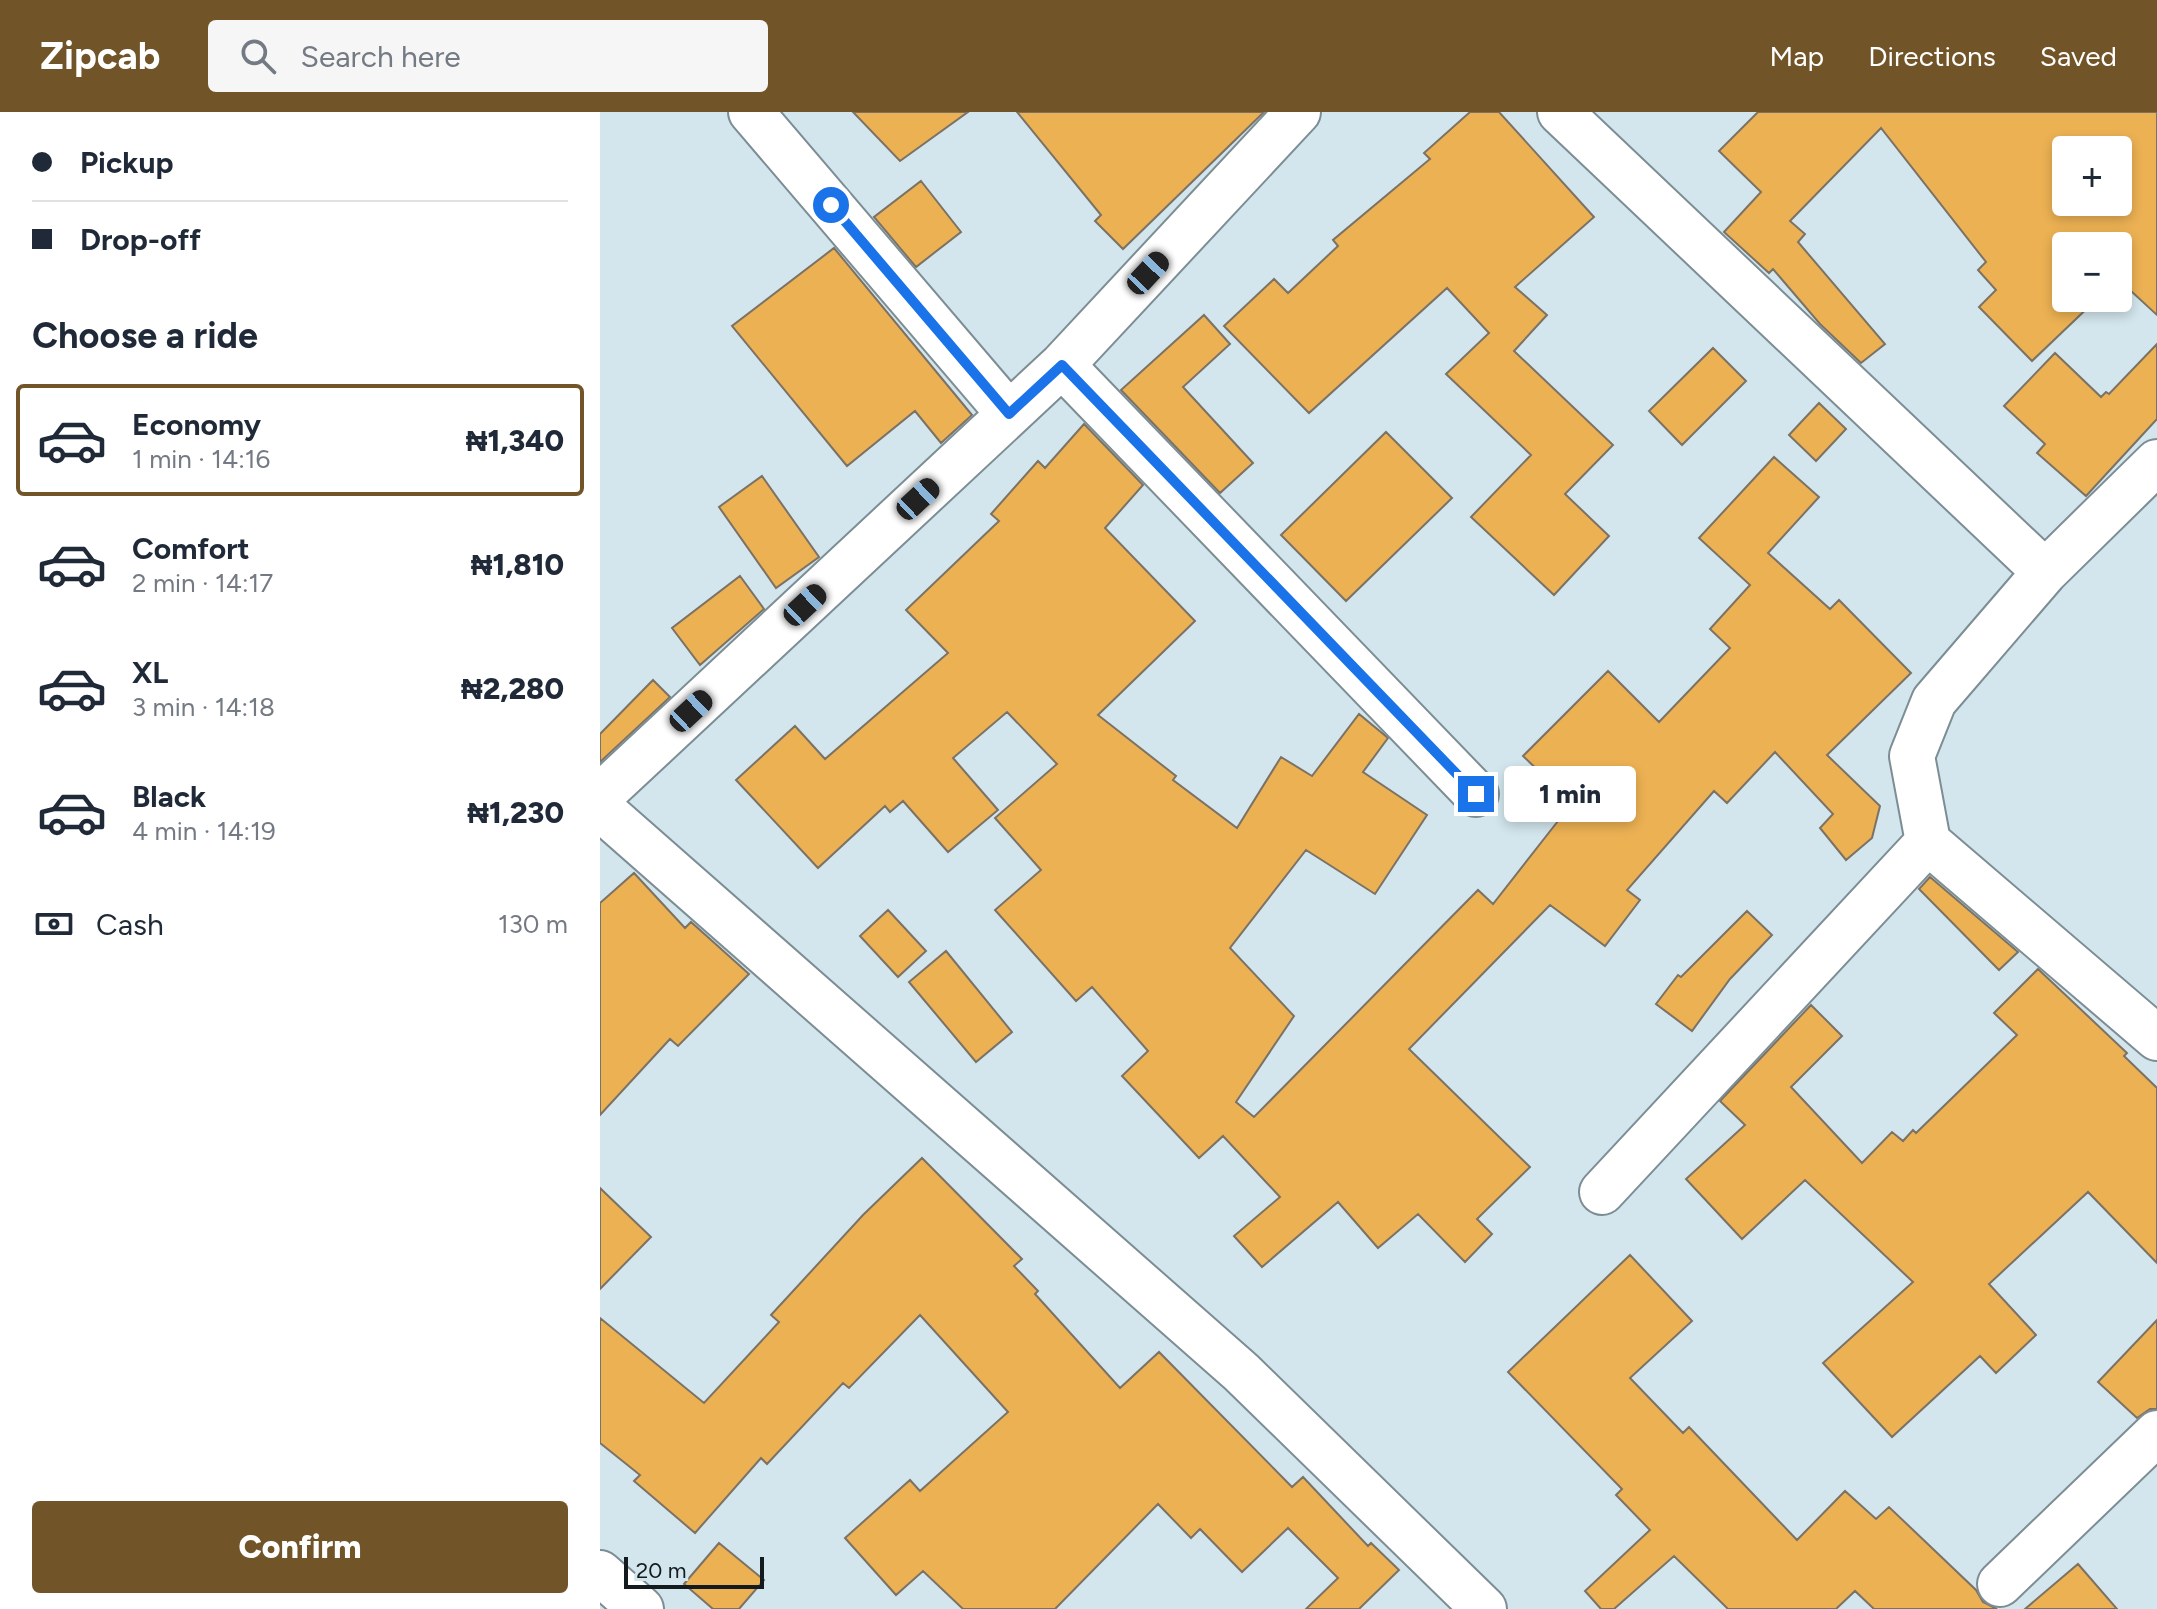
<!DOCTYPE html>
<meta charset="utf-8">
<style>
:root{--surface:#fff;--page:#f6f6f7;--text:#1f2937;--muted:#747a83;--line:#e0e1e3;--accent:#715427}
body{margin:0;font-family:Figtree,sans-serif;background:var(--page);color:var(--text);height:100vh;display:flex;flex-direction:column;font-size:30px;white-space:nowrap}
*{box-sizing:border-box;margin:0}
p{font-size:26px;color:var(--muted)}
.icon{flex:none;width:44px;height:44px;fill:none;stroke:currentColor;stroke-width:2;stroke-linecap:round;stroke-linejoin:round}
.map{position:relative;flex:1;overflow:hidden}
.details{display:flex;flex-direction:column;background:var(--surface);width:600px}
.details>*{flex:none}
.banner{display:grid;align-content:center;height:176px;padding:0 32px;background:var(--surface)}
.controls{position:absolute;left:1452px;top:24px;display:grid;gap:16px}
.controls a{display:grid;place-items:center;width:80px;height:80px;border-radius:8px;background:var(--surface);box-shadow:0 4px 12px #0003;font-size:40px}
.scale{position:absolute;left:24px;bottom:20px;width:140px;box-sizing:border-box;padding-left:8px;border:4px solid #141b1e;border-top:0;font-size:22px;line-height:28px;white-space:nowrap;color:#141b1e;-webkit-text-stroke:6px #d3e6ed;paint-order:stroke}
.end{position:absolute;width:36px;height:36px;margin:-18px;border:10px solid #1a73e8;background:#fff;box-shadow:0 0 0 4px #fff}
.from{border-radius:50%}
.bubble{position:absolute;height:56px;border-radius:8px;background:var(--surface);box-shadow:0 4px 12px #0003;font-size:26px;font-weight:800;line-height:56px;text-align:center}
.car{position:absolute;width:24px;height:48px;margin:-24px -12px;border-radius:10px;box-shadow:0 0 6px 2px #0007;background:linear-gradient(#222 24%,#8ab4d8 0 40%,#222 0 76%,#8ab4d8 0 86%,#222 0)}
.banner b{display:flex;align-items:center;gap:28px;height:76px;font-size:30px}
.banner b+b{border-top:2px solid var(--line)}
.banner i{width:20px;height:20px;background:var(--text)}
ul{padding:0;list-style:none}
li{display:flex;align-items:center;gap:24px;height:112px;margin:0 16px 12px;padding:0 16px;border:4px solid transparent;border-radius:8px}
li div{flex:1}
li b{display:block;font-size:30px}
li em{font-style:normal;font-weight:800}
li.current{border-color:var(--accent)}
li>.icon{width:72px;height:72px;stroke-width:1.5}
h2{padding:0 32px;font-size:36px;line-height:96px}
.pay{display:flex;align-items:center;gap:20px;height:88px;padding:0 32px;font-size:30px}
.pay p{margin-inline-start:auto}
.action{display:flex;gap:16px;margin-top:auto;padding:16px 32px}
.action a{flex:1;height:92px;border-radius:8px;background:var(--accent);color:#fff;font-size:32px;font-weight:800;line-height:92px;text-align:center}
header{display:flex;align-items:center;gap:48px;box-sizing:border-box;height:112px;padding:0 40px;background:var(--accent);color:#fff}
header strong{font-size:38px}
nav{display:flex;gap:44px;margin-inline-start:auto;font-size:28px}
.search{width:560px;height:72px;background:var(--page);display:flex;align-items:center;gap:20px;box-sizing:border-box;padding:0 28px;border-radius:8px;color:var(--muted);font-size:30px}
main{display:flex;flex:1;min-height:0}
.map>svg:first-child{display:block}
</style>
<header>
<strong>Zipcab</strong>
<div class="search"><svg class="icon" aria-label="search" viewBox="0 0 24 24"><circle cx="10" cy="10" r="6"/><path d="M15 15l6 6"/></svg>Search here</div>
<nav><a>Map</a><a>Directions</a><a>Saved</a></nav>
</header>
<main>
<section class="details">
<div class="banner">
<b><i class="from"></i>Pickup</b>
<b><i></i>Drop-off</b>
</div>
<h2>Choose a ride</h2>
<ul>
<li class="current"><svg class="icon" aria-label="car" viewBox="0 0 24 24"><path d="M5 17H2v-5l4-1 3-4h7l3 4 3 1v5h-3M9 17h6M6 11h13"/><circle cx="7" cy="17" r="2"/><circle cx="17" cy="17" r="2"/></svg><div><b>Economy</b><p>1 min · 14:16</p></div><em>₦1,340</em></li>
<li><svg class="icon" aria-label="car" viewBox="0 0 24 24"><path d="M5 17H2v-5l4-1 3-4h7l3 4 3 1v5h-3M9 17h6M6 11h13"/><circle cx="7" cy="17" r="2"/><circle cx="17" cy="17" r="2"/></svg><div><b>Comfort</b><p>2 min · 14:17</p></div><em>₦1,810</em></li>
<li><svg class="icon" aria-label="car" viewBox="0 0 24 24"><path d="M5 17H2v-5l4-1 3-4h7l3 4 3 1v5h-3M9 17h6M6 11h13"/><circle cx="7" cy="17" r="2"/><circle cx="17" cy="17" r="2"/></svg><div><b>XL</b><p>3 min · 14:18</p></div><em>₦2,280</em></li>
<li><svg class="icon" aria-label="car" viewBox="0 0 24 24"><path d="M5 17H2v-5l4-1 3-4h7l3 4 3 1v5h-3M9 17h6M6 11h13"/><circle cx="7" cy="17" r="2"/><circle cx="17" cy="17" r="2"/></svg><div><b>Black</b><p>4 min · 14:19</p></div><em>₦1,230</em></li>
</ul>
<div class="pay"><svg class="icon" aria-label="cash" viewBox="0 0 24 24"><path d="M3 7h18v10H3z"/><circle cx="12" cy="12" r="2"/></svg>Cash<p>130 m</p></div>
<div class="action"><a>Confirm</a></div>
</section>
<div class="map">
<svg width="1557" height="1497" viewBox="0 0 1557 1497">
<rect width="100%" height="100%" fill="#d3e6ed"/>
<path fill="#ecb153" stroke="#7b7265" stroke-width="2" fill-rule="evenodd" d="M253,0H368L300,49Z
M417,0H664L523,137L495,109L501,103Z
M870,0H899L994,105L915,175L947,203L914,239L1013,333L965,382L1009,424L954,483L871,405L931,343L846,262L889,221L847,176L709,301L624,214L674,167L688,181L738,134L733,128L830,47L824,41Z
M1158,0H1557V203L1518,167V134H1466V186H1498L1432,249L1379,195L1396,178L1378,158L1386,150L1281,16L1190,109L1205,122L1198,130L1285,232L1261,251L1220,212L1173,157L1169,161L1124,120L1161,80L1119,39ZM1466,38H1518V90H1466Z
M321,69L361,120L316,155L274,105Z
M234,136L372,303L341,331L315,299L247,354L132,214Z
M604,203L630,232L583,275L653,351L620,381L521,278Z
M1557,232V307L1486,384L1437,341L1445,332L1404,294L1455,241L1501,285L1506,280L1509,282Z
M1113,236L1146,269L1082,333L1049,299Z
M1219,291L1246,317L1216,349L1189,323Z
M484,312L543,373L505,416L595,509L498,603L576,664L573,668L637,716L681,645L712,664L759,602L788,626L763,660L827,703L775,782L706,738L630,836L694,904L636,990L654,1005L878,778L893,792L958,709L952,704L968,687L923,644L1008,559L1059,610L1130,536L1110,517L1150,473L1099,426L1174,345L1219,385L1168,441L1230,497L1239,488L1311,561L1227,643L1280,694L1272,726L1246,748L1220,716L1233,702L1175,640L1127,691L1114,679L1027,778L1040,788L1005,834L950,793L809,937L930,1055L877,1107L892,1122L865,1150L818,1102L778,1136L738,1090L662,1155L634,1124L680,1085L623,1024L599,1046L522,964L548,939L492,875L476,889L395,798L441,758L395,706L457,652L407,600L353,646L398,698L348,740L303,689L290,700L285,694L218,756L136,668L195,614L225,647L348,541L306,498L399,409L391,402L438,349L445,356Z
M786,320L852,386L746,489L681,423Z
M162,364L219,445L176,476L119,395Z
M140,464L164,497L100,553L72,516Z
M53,568L70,585L0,650V622Z
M34,761L85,816L91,810L149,862L78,934L70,927L0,1003V791Z
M1330,765L1418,840L1399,858L1319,777Z
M288,798L326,839L298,865L260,824Z
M1147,799L1172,823L1130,867L1092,919L1056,892L1078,863L1081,865Z
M346,839L412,920L376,950L309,870Z
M1438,857L1527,941L1524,944L1557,976V1151L1488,1080L1389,1172L1436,1223L1396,1261L1380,1244L1292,1325L1223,1251L1313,1170L1205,1068L1142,1127L1086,1067L1145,1013L1120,989L1211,893L1242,924L1191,975L1262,1051L1292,1020L1303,1029L1313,1018L1316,1021L1417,923L1394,901Z
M322,1046L422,1147L414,1154L438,1179L435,1182L520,1276L559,1240L692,1375L703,1365L768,1434L771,1431L799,1458L759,1497H706L738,1466L688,1416L642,1460L600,1417L591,1426L558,1392L455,1497H363L323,1459L296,1483L245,1426L310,1368L320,1379L408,1300L320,1203L249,1276L243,1271L167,1352L161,1346L95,1421L34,1369L40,1363L0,1331V1206L104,1291L179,1210L171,1203L263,1103Z
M0,1076L51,1125L0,1177Z
M1030,1143L1092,1209L1030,1266L1083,1321L1089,1315L1197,1428L1245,1379L1276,1407L1289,1395L1376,1478L1383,1490L1397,1497H1274L1255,1479L1236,1497H1128L1074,1444L1014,1497H1001L985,1479L1050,1418L1016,1383L1022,1377L908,1260Z
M1557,1208V1297H1550L1537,1306L1498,1270Z
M119,1431L164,1468L139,1497H113L84,1472Z
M1478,1452L1517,1497H1425Z"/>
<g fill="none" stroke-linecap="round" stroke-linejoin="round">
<g stroke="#7c8d94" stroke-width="48">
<path id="minor" d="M151,0L409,302
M960,0L1445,460
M462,253L876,682
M0,684L462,253L698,0
M0,696L641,1260L884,1497
M1328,730L1557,926
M1002,1080L1328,730L1312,644L1334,589L1445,460L1557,350
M0,1461L41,1497
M1400,1472L1557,1321"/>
</g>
<use href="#minor" stroke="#fff" stroke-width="44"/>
</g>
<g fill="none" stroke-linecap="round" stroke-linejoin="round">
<path stroke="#1a73e8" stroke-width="10" d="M231,93L409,302L462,253L876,682"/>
</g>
</svg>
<div class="controls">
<a>+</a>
<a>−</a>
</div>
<div class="scale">20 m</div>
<i class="end from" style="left:231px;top:93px"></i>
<i class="end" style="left:876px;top:682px"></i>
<div class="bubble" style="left:904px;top:654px;width:132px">1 min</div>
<i class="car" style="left:548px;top:161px;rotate:43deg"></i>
<i class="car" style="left:318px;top:387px;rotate:47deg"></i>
<i class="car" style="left:205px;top:493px;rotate:47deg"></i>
<i class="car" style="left:91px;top:599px;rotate:47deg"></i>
</div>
</main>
